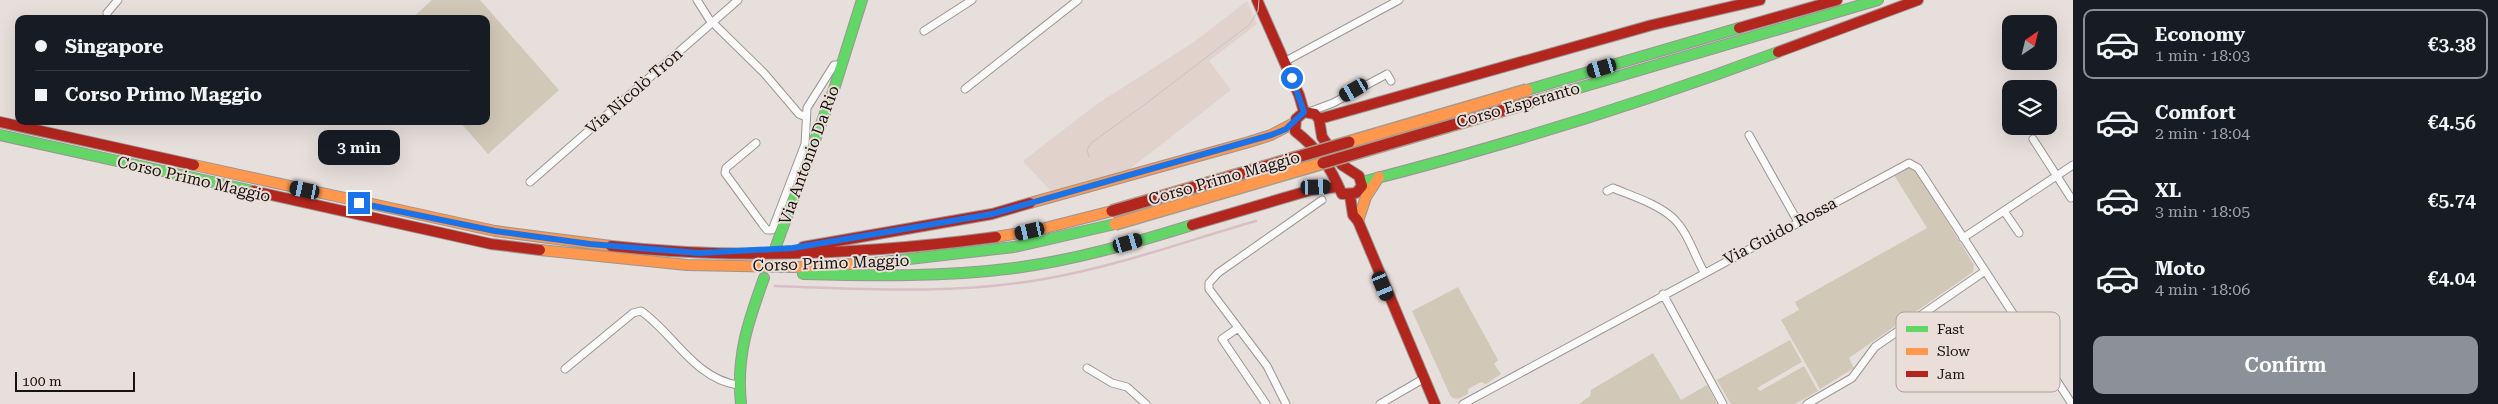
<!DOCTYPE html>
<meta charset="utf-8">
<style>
:root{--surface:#171b24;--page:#20242c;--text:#f1f3f6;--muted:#9ea1a6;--line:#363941;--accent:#8c9099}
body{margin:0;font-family:"Roboto Serif",serif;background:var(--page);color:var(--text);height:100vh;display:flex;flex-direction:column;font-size:19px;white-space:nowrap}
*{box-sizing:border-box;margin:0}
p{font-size:16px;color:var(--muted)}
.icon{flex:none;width:28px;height:28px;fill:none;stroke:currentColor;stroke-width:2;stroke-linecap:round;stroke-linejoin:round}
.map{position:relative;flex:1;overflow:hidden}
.details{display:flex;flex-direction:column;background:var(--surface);width:425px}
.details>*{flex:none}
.hud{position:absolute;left:15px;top:15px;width:475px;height:110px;border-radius:10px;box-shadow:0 5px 20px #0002;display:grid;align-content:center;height:110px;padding:0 20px;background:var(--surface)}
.needle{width:32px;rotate:35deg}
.buttons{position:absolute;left:2002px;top:15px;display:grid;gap:10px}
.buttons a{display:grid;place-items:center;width:55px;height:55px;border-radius:10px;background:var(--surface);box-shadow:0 5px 20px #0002;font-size:25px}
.scale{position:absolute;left:15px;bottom:12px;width:120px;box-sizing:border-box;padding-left:5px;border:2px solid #171311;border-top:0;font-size:14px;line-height:18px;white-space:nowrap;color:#171311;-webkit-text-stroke:4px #ebded8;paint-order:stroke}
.end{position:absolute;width:22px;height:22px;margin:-11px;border:6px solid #1a73e8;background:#fff;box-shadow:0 0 0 2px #fff}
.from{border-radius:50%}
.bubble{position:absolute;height:35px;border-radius:10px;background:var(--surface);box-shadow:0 5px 20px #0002;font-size:16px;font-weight:600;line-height:35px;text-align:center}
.car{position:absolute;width:15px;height:30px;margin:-15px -8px;border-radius:6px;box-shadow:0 0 4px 1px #0007;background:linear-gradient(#222 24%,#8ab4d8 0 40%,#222 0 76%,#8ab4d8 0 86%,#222 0)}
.hud b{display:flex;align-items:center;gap:18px;height:48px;font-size:19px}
.hud b+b{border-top:1px solid var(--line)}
.hud i{width:12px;height:12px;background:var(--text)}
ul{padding:9px 0 0;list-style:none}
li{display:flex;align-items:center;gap:15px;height:70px;margin:0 10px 8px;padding:0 10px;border:2px solid transparent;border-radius:10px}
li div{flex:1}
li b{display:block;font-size:19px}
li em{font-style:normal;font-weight:600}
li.selected{border-color:var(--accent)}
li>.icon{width:45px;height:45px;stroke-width:1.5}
.action{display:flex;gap:10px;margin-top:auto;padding:10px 20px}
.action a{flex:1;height:58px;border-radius:10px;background:var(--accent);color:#fff;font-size:20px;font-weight:600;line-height:58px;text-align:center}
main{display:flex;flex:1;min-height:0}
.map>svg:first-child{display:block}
</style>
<main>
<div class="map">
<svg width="2073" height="404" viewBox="0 0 2073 404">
<rect width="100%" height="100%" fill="#e7dfdc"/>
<path fill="#e1d2cc" d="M1247,1L1257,24L1209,61L1231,90L1130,169L1051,191L1023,161L1097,104L1194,42Z"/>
<path fill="#d1c8b7" d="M432,0H480L559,90L488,154L459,121H486V19H411Z
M1907,167L1914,168L1974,265L1973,272L1849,358L1854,368L1820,389L1781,320L1799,310L1795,302L1927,228L1894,175Z
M1458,287L1498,360L1494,364L1501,374L1486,384L1481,382L1468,389V394L1458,399L1453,398L1450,395L1412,311Z
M1790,340L1802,362L1757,388L1760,391L1804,366L1818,391L1795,404H1731L1717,380Z
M1653,353L1681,400L1707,385L1717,404H1579L1590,396L1591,390Z"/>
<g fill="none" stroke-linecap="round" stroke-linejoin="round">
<path stroke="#d9bfc5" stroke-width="2.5" d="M775,286C864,289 956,295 1044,279C1115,267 1186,241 1256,221"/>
<g stroke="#9b9593" stroke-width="9">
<path id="street" d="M697,0L709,19L764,73L799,114L806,117
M107,13L118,0
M924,31L972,0
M1284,62L1399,0
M965,89L1078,0
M1309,112L1333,103L1387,74L1391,81
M1749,135L1798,222
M2033,139L2071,198
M756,143L726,168L725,173L763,225L767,230H772L805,144L807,108L834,65H842
M530,182L738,0
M1607,191L1613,188C1632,196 1658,204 1673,218C1688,232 1694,255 1704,272
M2004,211L2019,233
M1963,238L2073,165
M1663,294L1723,404
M1238,328L1222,339L1266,404
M1904,328L1929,364L1947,352L1921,315
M1087,368L1112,383L1127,387L1146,404
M565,369L633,313L641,311C673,333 695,379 738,385
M1286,404L1267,366L1209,289V283L1218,273L1322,200
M1380,404L1423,379
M1463,404L1909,163L1918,168L2072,404
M1807,404L1852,378L1875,347L1985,271"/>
</g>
<g stroke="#9b9593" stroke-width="12">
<path id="fast" d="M1527,90L1739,28
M1531,102L1878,0
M0,135L253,191
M1362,182C1503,146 1642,103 1778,52
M776,246L835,86L862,0
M874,263L1014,247L1115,224
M803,274C874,276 945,277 1015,268C1075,260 1134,243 1192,225
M741,404C736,356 748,322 764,278"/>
</g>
<g stroke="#9b9593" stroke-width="12">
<path id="slow" d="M194,165L495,231L611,246
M1030,203L1249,142L1271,135L1294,123
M1358,221L1366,197L1379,177
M996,237L1037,230L1112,211
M540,250L687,265L795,267L874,263"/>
</g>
<g stroke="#9b9593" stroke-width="12">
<path id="jam" d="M1257,0L1299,95L1304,112
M1739,28L1837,0
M1778,52L1918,0
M1304,112L1315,114L1319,119L1322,137L1342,165L1359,176L1362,186L1356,193L1342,194C1330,166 1319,150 1295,131L1296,119Z
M1319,119L1652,25L1760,0
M0,122L194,165
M253,191L491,244L540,250
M1350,196L1353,215L1358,221L1435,404
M1192,225L1311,190L1337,187
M611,246C739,260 869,254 996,237
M803,247L992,214L1030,203"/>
</g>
<use href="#street" stroke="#fbfafa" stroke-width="7"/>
<use href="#fast" stroke="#63d668" stroke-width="10"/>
<use href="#slow" stroke="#ff974d" stroke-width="10"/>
<use href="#jam" stroke="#b3261e" stroke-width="10"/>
<path stroke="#c7c5c4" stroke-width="1" d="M1089,157L1087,150L1091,143L1144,105L1250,24L1258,11L1259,0"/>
<g stroke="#a99b8c" stroke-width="14" stroke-linecap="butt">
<path id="slow-bridge" d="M1349,142L1527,90
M1115,224L1323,163"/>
</g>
<g stroke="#a99b8c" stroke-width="14" stroke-linecap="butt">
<path id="jam-bridge" d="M1323,163L1531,102
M1112,211L1349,142"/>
</g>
<use href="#slow-bridge" stroke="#ff974d" stroke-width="11"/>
<use href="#jam-bridge" stroke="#b3261e" stroke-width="11"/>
</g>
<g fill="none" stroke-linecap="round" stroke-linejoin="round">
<path stroke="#1a73e8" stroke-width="6" d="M359,203L495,231L590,244L699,253L793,248L992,214L1271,135L1286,129L1304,112L1292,78"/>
</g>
<g text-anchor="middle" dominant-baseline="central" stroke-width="4" stroke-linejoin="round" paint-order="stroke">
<g font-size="16" fill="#171311" stroke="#ebded8">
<text transform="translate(634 91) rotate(-41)">Via Nicolò Tron</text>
<text transform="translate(1518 105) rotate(-16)">Corso Esperanto</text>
<text transform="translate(809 155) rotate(-70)">Via Antonio Da Rio</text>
<text transform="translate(1224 178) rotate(-16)">Corso Primo Maggio</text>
<text transform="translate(194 179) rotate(13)">Corso Primo Maggio</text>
<text transform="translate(1780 231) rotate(-28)">Via Guido Rossa</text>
<text transform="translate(831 263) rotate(-2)">Corso Primo Maggio</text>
</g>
</g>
<rect x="1896" y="312" width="164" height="80" rx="8" fill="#ebded8" stroke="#aba19c" stroke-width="1"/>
<rect x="1906" y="326" width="22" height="6" fill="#63d668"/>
<rect x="1906" y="348" width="22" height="7" fill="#ff974d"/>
<rect x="1906" y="371" width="22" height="6" fill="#b3261e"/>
<g font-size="14" fill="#171311">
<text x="1937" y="334">Fast</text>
<text x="1937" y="356">Slow</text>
<text x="1937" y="379">Jam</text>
</g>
</svg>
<div class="buttons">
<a><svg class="needle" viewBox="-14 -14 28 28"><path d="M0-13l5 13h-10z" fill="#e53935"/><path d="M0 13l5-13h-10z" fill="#9ea1a6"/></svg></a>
<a><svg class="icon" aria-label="layers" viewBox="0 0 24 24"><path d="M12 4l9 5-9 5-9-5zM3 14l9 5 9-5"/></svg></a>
</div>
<div class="scale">100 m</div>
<i class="end from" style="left:1292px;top:78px"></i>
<i class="end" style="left:359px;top:203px"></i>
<div class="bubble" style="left:318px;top:130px;width:82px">3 min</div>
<i class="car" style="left:1602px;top:68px;rotate:254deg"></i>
<i class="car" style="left:1354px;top:90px;rotate:240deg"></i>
<i class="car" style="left:1316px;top:187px;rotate:88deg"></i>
<i class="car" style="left:305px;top:190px;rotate:282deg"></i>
<i class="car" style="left:1030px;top:231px;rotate:257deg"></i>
<i class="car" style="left:1128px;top:243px;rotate:74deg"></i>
<i class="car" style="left:1383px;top:286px;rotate:157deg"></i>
<div class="hud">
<b><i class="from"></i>Singapore</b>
<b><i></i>Corso Primo Maggio</b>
</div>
</div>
<section class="details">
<ul>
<li class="selected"><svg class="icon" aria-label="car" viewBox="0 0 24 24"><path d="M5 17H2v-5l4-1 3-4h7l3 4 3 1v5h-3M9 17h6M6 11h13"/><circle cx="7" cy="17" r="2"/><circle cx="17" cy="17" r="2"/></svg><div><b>Economy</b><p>1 min · 18:03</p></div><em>€3.38</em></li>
<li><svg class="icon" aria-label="car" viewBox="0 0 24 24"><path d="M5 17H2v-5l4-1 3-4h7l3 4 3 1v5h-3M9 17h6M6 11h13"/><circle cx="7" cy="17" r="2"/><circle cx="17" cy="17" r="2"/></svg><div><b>Comfort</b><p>2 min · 18:04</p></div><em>€4.56</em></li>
<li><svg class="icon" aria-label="car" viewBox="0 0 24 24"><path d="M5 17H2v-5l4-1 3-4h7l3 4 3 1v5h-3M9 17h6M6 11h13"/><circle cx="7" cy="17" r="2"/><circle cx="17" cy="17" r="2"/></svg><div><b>XL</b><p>3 min · 18:05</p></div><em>€5.74</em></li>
<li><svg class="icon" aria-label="car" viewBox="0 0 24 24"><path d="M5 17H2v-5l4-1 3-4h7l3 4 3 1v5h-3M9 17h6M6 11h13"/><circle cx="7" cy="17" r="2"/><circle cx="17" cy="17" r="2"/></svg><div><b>Moto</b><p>4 min · 18:06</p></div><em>€4.04</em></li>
</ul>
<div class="action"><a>Confirm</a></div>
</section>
</main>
